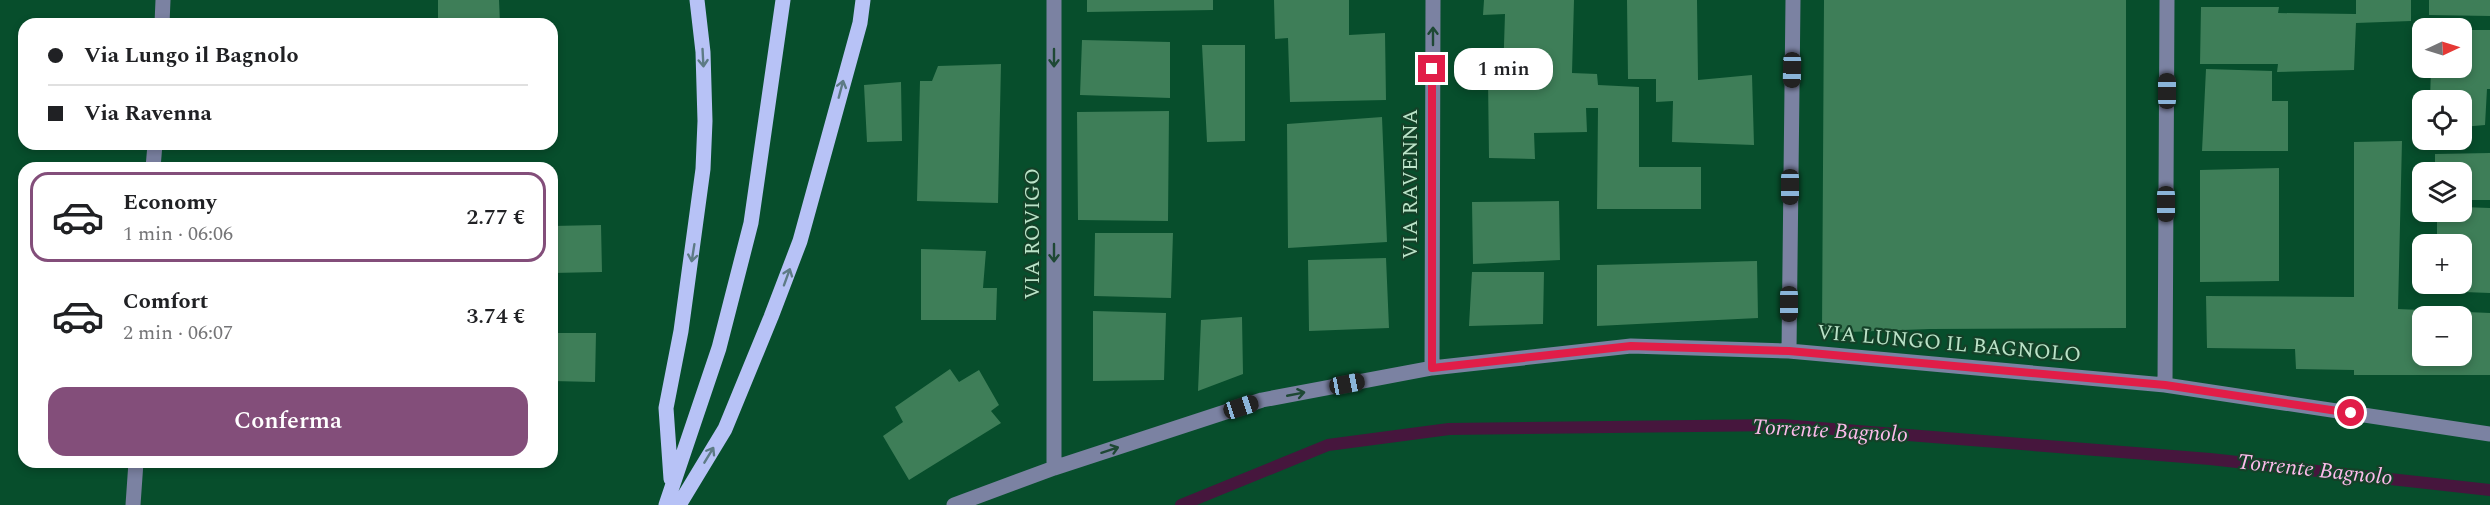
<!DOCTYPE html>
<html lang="it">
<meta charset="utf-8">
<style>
:root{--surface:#fff;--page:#f2f2f2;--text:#202124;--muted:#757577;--line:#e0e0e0;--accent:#834e7a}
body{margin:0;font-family:Spectral,serif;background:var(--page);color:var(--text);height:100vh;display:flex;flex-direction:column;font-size:22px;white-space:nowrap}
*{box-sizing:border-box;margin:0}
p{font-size:20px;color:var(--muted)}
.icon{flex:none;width:33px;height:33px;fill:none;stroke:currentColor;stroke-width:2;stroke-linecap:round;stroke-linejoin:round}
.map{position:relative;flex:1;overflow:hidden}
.details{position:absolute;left:18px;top:162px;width:540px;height:306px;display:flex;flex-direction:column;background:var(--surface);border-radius:18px;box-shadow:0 3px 9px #0003}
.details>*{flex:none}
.hud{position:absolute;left:18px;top:18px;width:540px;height:132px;border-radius:18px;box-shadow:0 3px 9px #0003;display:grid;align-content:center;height:132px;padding:0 30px;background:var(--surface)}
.needle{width:39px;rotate:86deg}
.fabs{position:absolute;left:2412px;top:18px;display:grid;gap:12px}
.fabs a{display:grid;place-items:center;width:60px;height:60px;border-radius:12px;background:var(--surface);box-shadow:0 3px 9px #0003;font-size:30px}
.end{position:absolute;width:27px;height:27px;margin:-14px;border:8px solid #e11d48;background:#fff;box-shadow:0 0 0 3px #fff}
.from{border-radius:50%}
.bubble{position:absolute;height:42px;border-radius:18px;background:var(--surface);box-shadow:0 3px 9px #0003;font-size:20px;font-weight:600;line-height:42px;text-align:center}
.car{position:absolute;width:18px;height:36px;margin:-18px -9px;border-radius:8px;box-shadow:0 0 4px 2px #0007;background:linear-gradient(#222 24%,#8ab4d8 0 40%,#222 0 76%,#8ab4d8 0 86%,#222 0)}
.hud b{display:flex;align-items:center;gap:21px;height:57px;font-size:22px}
.hud b+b{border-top:2px solid var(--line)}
.hud i{width:15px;height:15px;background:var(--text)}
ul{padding:10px 0 0;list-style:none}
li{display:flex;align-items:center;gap:18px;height:90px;margin:0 12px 9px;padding:0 18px;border:3px solid transparent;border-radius:18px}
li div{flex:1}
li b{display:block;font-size:22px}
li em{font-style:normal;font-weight:600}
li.current{border-color:var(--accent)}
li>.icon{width:54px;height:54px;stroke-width:1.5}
.cta{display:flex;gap:12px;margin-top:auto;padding:12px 30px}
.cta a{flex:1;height:69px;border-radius:18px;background:var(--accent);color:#fff;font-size:24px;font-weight:600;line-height:69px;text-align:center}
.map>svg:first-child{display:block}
</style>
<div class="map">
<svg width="2490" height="505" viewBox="0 0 2490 505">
<rect width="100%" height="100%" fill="#074e2c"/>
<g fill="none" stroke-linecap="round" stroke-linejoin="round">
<path stroke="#46163d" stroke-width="12" d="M1181,505L1328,445L1449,429L1782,425L2210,459L2490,490"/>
</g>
<path fill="#3e7e58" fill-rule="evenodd" d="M438,0H499L500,24H438Z
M1087,0H1213V10L1087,12Z
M1274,0H1349V35L1385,33L1386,100L1290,102L1288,38L1275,39Z
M1484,0H1574L1572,73L1597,74L1598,85L1639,87V167H1701V209H1597L1598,108H1586L1587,132L1534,133L1535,159L1489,158L1488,79L1503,76L1505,14L1483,15Z
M1627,0H1697L1698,80L1752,75L1754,145L1672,142L1673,101L1656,102V79H1628Z
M1824,0H2126V328L1930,329L1822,333Z
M2356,0H2411V21L2356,23L2354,70L2277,72L2278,64H2200L2201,7H2279L2278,13L2356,14Z
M2429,0H2490V16L2429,15Z
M2462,30H2490V89H2487L2485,125L2462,127V100H2430L2431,68H2462Z
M1082,40L1170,42V98L1080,95Z
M1202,45H1245V141L1207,142Z
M1001,64L998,203L917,201L920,81H932L938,66Z
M2206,69L2272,71V101H2288V151H2202Z
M901,82L902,141L867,142L864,85Z
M1169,111L1168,221L1078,220L1077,112Z
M1382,117L1387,242L1288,248L1287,124Z
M2402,141L2398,309L2490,313V375H2354V370L2296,369L2295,349L2207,348L2206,296L2354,297V142ZM2422,316H2462V356H2422Z
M2490,153V200H2462V172H2435V154Z
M2279,168V281L2200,282V170Z
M1559,201L1560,260L1473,264L1472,202Z
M2462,207L2490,208V293L2437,291V284H2462V244H2437V212H2462Z
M601,225L602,272L552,273V226Z
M1095,233H1173L1171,298L1094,296Z
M921,249L986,251L983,288H997L996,320H921Z
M1386,258L1389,328L1309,331L1308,260Z
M1757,261L1758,318L1597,326V265Z
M1472,272H1544L1543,324L1469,326Z
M1093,311L1166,313L1164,380L1093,381Z
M1242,317L1243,374L1198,391L1201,320Z
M552,333H596L595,382L552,381Z
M950,369L959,382L979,370L999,405L991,411L1001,423L909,480L883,436L903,422L895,407Z"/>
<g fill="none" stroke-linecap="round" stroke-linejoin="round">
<path stroke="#7b82a2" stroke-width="15" d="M1054,0V468
M162,24L163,0
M153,168L155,144
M1789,351L1793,0
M1432,368L1433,0
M2165,385L2167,0
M133,505L136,462
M954,505L1054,468L1262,400L1432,368L1631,346L1789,351L2165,385L2490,434"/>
<path stroke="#b7c2f6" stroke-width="15" d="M671,479L666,408L681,331L703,169L705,121L703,52L697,0
M666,505L719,348L751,223L783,0
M679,505L725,429L771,317L800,241L860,23L863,0"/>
</g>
<defs><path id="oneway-shaft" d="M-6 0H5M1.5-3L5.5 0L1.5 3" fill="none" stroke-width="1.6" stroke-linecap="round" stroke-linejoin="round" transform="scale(1.5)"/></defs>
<g stroke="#1e4834">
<use href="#oneway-shaft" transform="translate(1433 36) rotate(-90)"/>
<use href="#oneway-shaft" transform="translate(1054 58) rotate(90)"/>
<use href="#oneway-shaft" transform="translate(1054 253) rotate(90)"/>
<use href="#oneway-shaft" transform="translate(1296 394) rotate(-11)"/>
<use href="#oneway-shaft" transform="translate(1110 450) rotate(-18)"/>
</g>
<g stroke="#5d7b85">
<use href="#oneway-shaft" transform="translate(703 58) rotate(87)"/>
<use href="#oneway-shaft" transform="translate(841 89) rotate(-75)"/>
<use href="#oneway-shaft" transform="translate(693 253) rotate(99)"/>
<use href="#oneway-shaft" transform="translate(787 277) rotate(-70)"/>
<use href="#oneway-shaft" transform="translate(709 455) rotate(-59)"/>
</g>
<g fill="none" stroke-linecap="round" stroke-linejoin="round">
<path stroke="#e11d48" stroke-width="8" d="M1432,69V368L1631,346L1789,351L2165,385L2351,413"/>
</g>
<g text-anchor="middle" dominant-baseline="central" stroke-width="4.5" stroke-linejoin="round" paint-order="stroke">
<g font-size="21" fill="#bbe3c8" stroke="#144128">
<text transform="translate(1411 184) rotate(-90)">VIA RAVENNA</text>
<text transform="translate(1033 234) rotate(-90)">VIA ROVIGO</text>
<text transform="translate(1949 344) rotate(5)">VIA LUNGO IL BAGNOLO</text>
</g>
<g font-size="22" font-style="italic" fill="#fcbbeb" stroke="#144128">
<text transform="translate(1830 431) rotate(3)">Torrente Bagnolo</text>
<text transform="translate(2315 470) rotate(6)">Torrente Bagnolo</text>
</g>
</g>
</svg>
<div class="fabs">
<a><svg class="needle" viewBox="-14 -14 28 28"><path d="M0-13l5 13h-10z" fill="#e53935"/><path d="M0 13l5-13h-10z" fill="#757577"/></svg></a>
<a><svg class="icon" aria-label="locate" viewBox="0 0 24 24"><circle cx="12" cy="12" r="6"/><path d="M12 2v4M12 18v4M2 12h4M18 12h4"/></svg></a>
<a><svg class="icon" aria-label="layers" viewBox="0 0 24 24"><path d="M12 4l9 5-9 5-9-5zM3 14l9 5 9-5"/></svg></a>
<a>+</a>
<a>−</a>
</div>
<i class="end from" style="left:2351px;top:413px"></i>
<i class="end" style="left:1432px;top:69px"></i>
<div class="bubble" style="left:1454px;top:48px;width:99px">1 min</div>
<i class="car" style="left:1792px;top:70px;rotate:181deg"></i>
<i class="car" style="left:2167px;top:91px;rotate:0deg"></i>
<i class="car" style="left:1790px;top:187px;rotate:180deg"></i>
<i class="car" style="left:2166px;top:204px;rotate:180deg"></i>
<i class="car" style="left:1789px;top:304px;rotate:180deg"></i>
<i class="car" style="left:1347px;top:384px;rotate:79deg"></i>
<i class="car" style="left:1241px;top:407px;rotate:72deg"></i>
<div class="hud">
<b><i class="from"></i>Via Lungo il Bagnolo</b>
<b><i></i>Via Ravenna</b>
</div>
<section class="details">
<ul>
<li class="current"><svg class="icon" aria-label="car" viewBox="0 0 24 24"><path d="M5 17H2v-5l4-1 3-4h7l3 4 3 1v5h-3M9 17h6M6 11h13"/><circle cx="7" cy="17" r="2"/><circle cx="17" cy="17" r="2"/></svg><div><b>Economy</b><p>1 min · 06:06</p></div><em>2.77 €</em></li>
<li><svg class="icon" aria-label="car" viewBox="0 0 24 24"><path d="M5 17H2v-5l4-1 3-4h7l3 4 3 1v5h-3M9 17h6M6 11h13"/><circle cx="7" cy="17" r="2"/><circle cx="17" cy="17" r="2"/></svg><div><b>Comfort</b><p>2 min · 06:07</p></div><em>3.74 €</em></li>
</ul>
<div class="cta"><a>Conferma</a></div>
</section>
</div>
